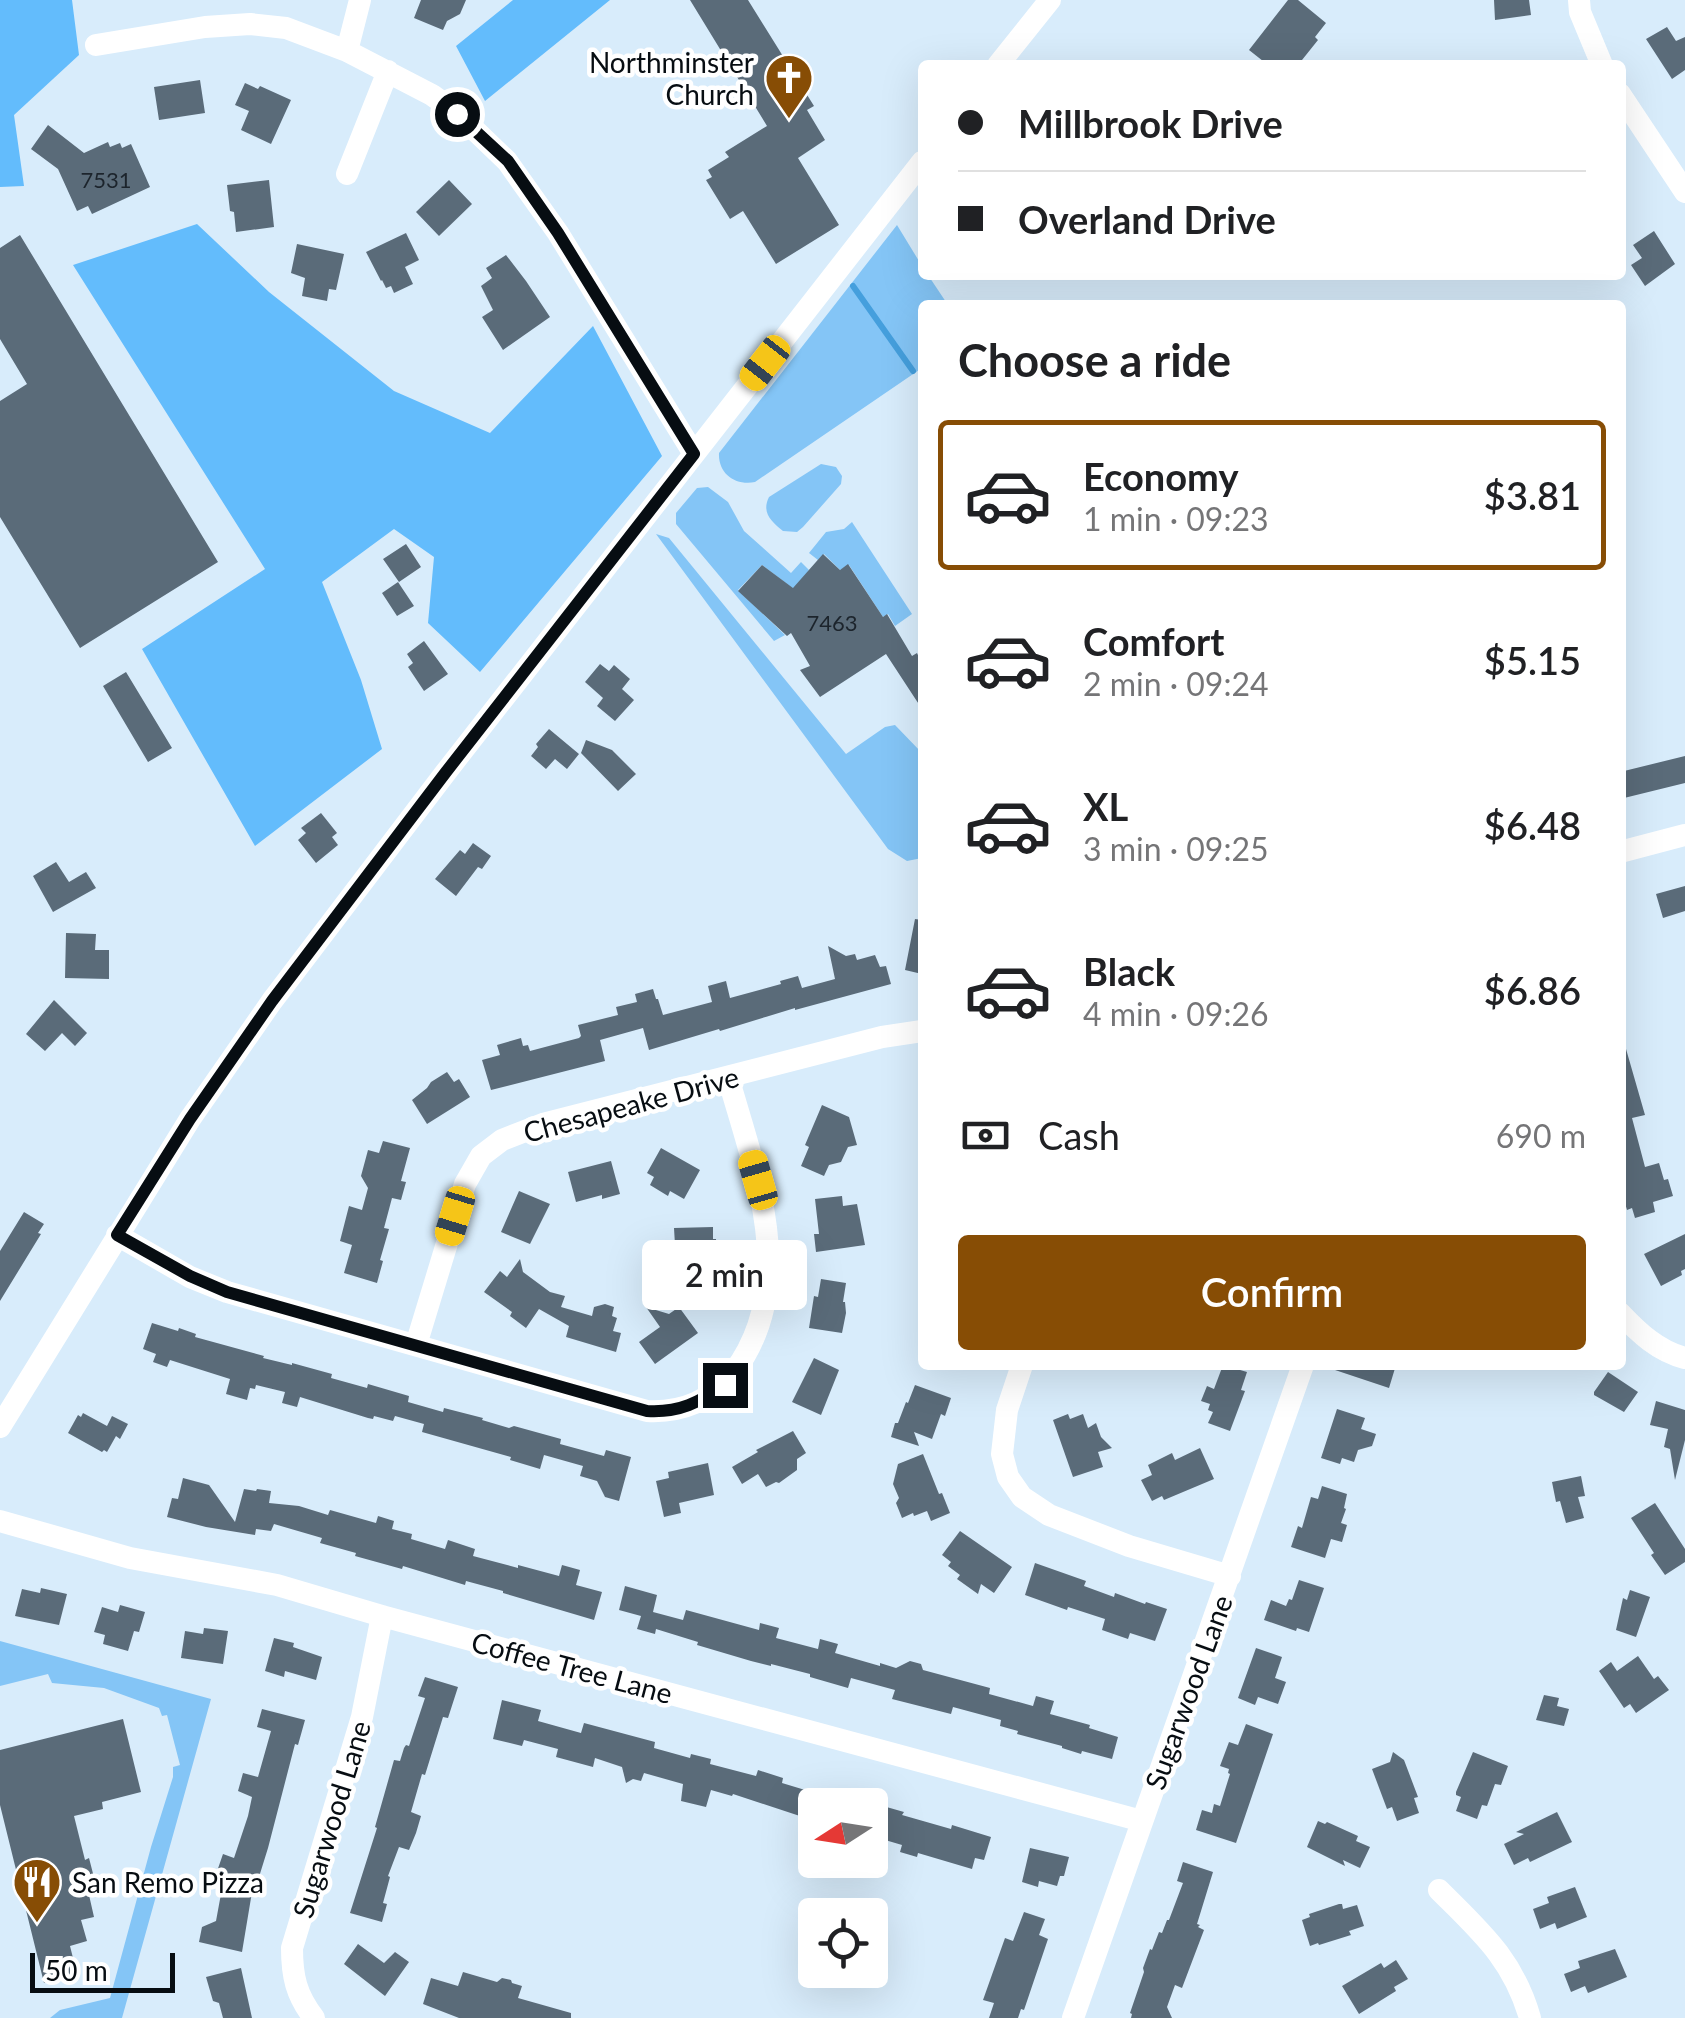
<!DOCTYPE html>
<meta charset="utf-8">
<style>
:root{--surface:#fff;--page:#f6f6f6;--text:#202124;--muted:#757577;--line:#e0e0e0;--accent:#874d05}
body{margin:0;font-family:Lato,sans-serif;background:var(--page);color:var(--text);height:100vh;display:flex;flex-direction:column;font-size:38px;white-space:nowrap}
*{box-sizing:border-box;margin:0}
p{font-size:32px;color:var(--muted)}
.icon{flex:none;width:55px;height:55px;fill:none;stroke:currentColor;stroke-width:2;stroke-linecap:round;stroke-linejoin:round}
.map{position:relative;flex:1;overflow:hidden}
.side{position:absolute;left:918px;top:300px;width:708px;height:1070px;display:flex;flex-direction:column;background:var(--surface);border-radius:10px;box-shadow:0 10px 40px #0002}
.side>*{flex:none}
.banner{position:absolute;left:918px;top:60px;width:708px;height:220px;border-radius:10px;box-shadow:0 10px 40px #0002;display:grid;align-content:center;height:220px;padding:0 40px;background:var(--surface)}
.needle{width:65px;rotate:258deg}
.buttons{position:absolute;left:798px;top:1788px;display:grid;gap:20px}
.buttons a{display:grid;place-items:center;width:90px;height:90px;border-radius:10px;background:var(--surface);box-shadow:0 10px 40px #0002;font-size:50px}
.scale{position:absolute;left:30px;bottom:25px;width:145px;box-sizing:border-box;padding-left:10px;border:5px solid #070d12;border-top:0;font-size:28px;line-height:35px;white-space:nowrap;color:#070d12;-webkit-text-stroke:8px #fff;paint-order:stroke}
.end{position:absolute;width:45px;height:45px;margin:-22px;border:12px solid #070d12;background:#fff;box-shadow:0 0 0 5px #fff}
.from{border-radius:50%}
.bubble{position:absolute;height:70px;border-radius:10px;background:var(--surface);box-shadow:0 10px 40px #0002;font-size:32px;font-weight:600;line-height:70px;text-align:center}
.car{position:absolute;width:30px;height:60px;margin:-30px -15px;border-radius:12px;box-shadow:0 0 8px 2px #0007;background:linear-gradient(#f5c518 24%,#345 0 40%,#f5c518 0 76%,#345 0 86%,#f5c518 0)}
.banner b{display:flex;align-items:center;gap:35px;height:95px;font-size:38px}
.banner b+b{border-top:2px solid var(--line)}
.banner i{width:25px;height:25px;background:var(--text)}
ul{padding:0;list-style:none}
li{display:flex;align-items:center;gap:30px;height:150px;margin:0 20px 15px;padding:0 20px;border:5px solid transparent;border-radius:10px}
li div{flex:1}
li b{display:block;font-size:38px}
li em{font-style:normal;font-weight:600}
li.current{border-color:var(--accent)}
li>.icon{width:90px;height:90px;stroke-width:1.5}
h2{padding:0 40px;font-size:45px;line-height:120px}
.pay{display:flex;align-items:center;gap:25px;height:110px;padding:0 40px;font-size:38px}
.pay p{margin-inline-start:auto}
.button{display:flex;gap:20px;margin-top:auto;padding:20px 40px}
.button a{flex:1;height:115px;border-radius:10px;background:var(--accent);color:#fff;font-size:40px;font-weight:600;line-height:115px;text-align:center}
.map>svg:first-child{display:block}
</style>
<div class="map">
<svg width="1685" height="2018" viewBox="0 0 1685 2018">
<rect width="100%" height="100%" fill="#d8ecfb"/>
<path fill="#84c5f6" d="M897,225L922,266V275H928L948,305H922V368L755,482C736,486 718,474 719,453Z
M821,464L836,467L842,476L841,484L803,527L797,532L783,531C772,522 761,513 769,497Z
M708,487L728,502L744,531L791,573L801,562L809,570L795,590L762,565L738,590L785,635L774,641L676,524V513L697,488Z
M852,522L912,614L895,626L888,614L883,617L849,565L840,570L824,554L818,560L809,553L826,532L844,529Z
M656,534L669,538L846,754L885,727L895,725L922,753V858L907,861L888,849Z
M0,1641L211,1699L122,2018H50L60,2010L110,1998L151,1847L173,1777V1767L180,1765L167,1715L162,1716L159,1708L104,1688L52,1683L48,1674L0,1686Z"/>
<path fill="#63bcfc" d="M0,0H72L79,55L14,115L24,186L0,187Z
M513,0H610L485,101L456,46Z
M197,224L269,292L394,391L490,433L593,326L662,456L480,672L428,623L434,557L394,529L322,582L361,680L382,749L255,846L142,649L265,569L73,265Z"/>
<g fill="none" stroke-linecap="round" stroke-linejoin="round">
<path stroke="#459fdd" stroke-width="6" d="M853,286L913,371"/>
</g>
<path fill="#5a6b79" d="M421,0H466L460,14L447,21L443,30L414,18Z
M690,0H748L814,106L807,110L825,140L798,158L839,225L776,264L743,211L730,219L706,180L712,177L708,170L729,157L725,152L767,126Z
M1288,0H1298L1326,23L1315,37L1318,40L1298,65H1268L1249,50Z
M1494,0H1529L1531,15L1495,20Z
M1667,27L1676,41L1685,37V70L1672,79L1646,39Z
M200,80L205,113L159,120L154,87Z
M245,83L258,89L260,86L291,100L271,144L241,130L249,111L235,105Z
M48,125L84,153L108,142L110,147L120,143L122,148L131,144L150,187L92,214L88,206L77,211L58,169L31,149Z
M269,180L274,227L236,232L234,212L230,211L227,185Z
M449,180L472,204L439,236L416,212Z
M1654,231L1675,264L1645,286L1631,265L1642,258L1633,245Z
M406,233L419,260L405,267L413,284L394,293L391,286L386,288L382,280L381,281L366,252Z
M20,235L218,562L80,648L0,517V401L27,384L0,339V248Z
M297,244L344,254L336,290L329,289L327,301L302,296L305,278L291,273Z
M506,255L526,281L550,317L503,350L482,317L493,310L481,286L492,278L486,268Z
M406,544L421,567L399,582L383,559Z
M823,554L840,570L848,564L883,617L887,614L912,656L917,653L922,664V709L886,654L820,697L800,670L810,666L791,633L787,636L738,591L762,565L793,588Z
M398,582L414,606L397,616L382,593Z
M424,641L448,674L424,691L408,667L413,663L407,654Z
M600,664L609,671L614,665L630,679L622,689L634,700L615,721L597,706L603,698L585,682Z
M126,672L172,748L148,762L103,686Z
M549,729L579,754L567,769L555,759L546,769L531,756L538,747L536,744Z
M586,740L612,750L636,774L618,791L581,753Z
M1685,756V783L1620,799V772Z
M321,813L337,833L332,837L338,845L316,863L298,840L306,833L301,828Z
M473,843L491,856L482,869L478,867L456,896L435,879L460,850L465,854Z
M56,862L69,882L86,872L96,888L53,912L33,876Z
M1685,886V911L1663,918L1656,894Z
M915,919L922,920V974L905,970Z
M66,933L96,934L95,950H109V979L65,978Z
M828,946L846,956L855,954L857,960L875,955L880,967L886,966L891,984L795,1010V1008L720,1031L719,1029L649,1050L643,1028L600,1040L605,1061L491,1090L482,1060L500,1055L497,1045L521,1038L523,1046L528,1045L530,1051L579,1038L581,1036L578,1025L618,1015L616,1007L637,1002L635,994L653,989L656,999H658L663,1015L712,1002L708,986L726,981L730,998L781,984L780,981L798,976L802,988L835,979Z
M54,1000L87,1033L75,1046L62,1033L45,1051L26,1034Z
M1624,1042L1645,1115L1632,1118L1645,1167L1659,1163L1664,1180L1668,1179L1673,1196L1653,1202L1655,1212L1635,1218L1632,1208L1627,1210L1622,1193L1625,1192L1620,1174V1043Z
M447,1072L454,1082L459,1079L470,1097L427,1124L412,1100L427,1088L431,1082Z
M822,1105L849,1117L857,1145L848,1147L841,1162L829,1165L824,1176L801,1166L809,1147L805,1145Z
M383,1141L410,1148L401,1181L406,1182L401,1200L392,1198L384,1228L389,1229L380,1260L383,1261L377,1283L344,1273L352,1245L340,1241L349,1206L362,1210L368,1188L361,1176L368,1150L379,1153Z
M661,1148L700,1170L684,1199L670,1191L668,1196L650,1185L654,1177L647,1173Z
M611,1161L620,1194L602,1199V1195L576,1202L568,1172Z
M519,1191L550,1204L530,1244L501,1232Z
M842,1196L843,1206L857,1204L865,1245L816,1252L814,1234H819L815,1199Z
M24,1212L44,1224L38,1233L41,1234L0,1301V1251Z
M713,1227V1239H716L718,1280L684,1281V1245H675L674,1228Z
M1685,1234V1269L1681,1271L1682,1275L1661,1286L1644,1254Z
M520,1259L523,1272L550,1292L565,1296L561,1307L592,1316L594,1307L605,1304L614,1307L612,1316L617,1318L613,1331L621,1333L616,1352L566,1337L569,1326L539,1309L526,1328L510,1316L512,1312L484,1292L500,1271L507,1277Z
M821,1279L846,1283L843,1302H845L846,1313L842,1333L809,1328L814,1296L818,1297Z
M646,1307L669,1314L679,1307L698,1333L655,1364L639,1342L660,1327Z
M152,1323L178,1331L179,1328L196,1334L195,1337L264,1356L263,1358L292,1365V1363L332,1374L331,1378L367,1388L368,1384L409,1396L408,1402L443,1412L444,1408L483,1418L482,1420L509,1428L514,1426L561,1439L560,1444L604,1456L606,1450L631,1457L619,1501L605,1497L597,1481L580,1476L583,1466L544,1455L540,1469L510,1460L511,1457L422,1432L424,1424L395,1416L393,1421L374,1416L373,1419L368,1418L300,1397L297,1407L282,1403L285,1392L256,1385L255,1389L250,1388L247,1400L226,1394L230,1379L170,1360L167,1367L153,1362L156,1354L143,1349Z
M814,1358L839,1370L821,1415L792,1402Z
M1223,1365L1247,1372L1241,1390L1245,1391L1230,1431L1208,1423L1213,1412L1208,1410L1210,1404L1201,1401L1207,1386L1214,1389Z
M1330,1365H1396L1389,1388L1329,1368Z
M1608,1372L1638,1392L1624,1412L1594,1395V1392Z
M915,1385L951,1398L945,1416L941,1414L932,1439L914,1432L919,1446L891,1437L895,1423H898L906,1402L908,1403Z
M1656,1401L1685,1410V1440L1675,1480L1670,1449L1664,1447L1668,1429L1650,1425Z
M1337,1409L1365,1418L1361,1429L1376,1434L1372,1446L1358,1450L1354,1462L1342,1458L1340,1464L1321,1458Z
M83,1413L107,1426L112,1416L128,1424L120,1439L116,1436L107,1452L104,1450L102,1452L68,1433L78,1415L81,1417Z
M1068,1414L1070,1419L1083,1414L1088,1428L1096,1423L1101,1437L1112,1448L1098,1452L1103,1467L1073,1477L1053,1420Z
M793,1431L806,1453L797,1459V1470L779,1483L776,1482L766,1487L758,1474L742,1484L732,1467L758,1452L756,1450Z
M1200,1448L1214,1479L1164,1500L1162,1496L1152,1501L1141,1480L1152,1475L1148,1465L1172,1453L1175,1460Z
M923,1454L939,1494L942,1493L950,1513L931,1521L927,1511L914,1516L913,1513L902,1518L896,1503L899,1498L893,1484L898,1464Z
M708,1463L714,1495L679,1503L681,1513L664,1517L656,1481L669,1478L668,1472Z
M1581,1476L1585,1496L1578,1497L1584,1518L1566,1523L1560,1501L1556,1502L1552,1482Z
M183,1478L209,1485L235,1522L244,1489L256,1491L257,1489L271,1491L269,1503L299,1506L328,1515L330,1510L376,1523L378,1516L394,1521L392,1529L412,1534L411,1539L445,1549L448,1540L475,1549L473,1556L518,1568V1565L559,1576L562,1565L580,1570L576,1585L602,1592L594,1620L503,1593V1591L466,1581L465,1585L403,1566L402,1569L355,1556L356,1553L320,1543L322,1538L274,1524L271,1531L256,1529L255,1535L206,1527L167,1517L172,1498L178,1499Z
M1322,1486L1347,1494L1344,1508L1346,1509L1341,1523L1347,1525L1342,1542L1331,1539L1325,1558L1291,1547L1298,1526L1302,1528L1311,1497L1318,1499Z
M1655,1503L1685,1549V1562L1665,1575L1651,1555L1654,1553L1631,1518Z
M960,1531L1012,1567L994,1593L981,1584L978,1594L957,1579L960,1575L948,1566L951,1562L942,1555Z
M1035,1563L1086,1581L1084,1586L1114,1597L1115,1593L1145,1604L1146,1602L1167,1609L1155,1641L1130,1633L1128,1639L1102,1630L1105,1619L1068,1607L1067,1610L1025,1595Z
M1299,1580L1324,1588L1309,1632L1297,1628L1296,1631L1264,1620L1271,1600L1286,1606L1289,1599L1292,1600Z
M625,1586L657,1595L653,1612L683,1620L686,1610L759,1630L760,1623L779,1628L776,1638L818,1649L820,1639L838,1644L835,1653L880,1666V1663L896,1668L910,1661L921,1664L923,1670L990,1688L989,1694L1033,1706L1036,1696L1054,1701L1050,1714L1090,1725L1089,1728L1118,1737L1112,1759L1082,1751L1081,1754L1062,1748V1746L1017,1734L1018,1731L1000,1726L1001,1720L953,1707L951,1714L892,1699L895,1690L851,1678L848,1688L810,1677V1674L771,1664V1666L751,1661L697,1645L698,1642L656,1629L655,1634L637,1629L641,1616L619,1610Z
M41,1588L67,1594L59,1625L15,1616L22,1589L40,1593Z
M1630,1590L1650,1597L1636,1637L1616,1630L1623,1598L1627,1600Z
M120,1605L145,1612L139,1632L134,1631L128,1651L103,1644L105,1635L94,1632L102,1607L118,1612Z
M204,1628L228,1631L223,1664L181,1658L185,1631L203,1634Z
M274,1638L294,1643L293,1647L322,1657L316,1680L285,1671L284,1677L265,1671Z
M1256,1648L1282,1657L1275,1678L1286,1682L1278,1704L1258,1697L1255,1705L1238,1698Z
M1638,1656L1654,1679L1658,1676L1669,1690L1636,1713L1630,1704L1624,1708L1599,1671L1611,1662L1617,1671Z
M425,1677L458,1687L448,1718L443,1717L425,1775L422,1774L411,1812L421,1816L416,1833L409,1850L399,1847L388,1876L390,1877L383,1903L387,1904L382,1922L350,1913L377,1828L375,1827L394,1760L400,1761L404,1748L406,1745L409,1746L425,1698L418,1696Z
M1544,1695L1559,1698L1557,1706L1569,1709L1564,1726L1536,1720Z
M502,1700L541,1710L538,1721L581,1733L584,1723L655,1742L654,1748L690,1758L691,1754L711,1759L710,1764L756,1776L758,1770L783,1778L782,1783L815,1793V1821L733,1794L732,1796L711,1790L706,1807L681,1801L683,1784L644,1773L641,1781L633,1779L626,1783L622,1767L595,1758L593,1767L556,1757L558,1749L524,1740L522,1746L493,1739Z
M262,1709L305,1720L298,1745L295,1744L268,1848L254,1893L252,1892L242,1952L199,1942L202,1927L216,1921L223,1883L214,1880L223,1854L234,1858L248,1816L252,1797L238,1791L243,1773L258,1777L271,1731L257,1727Z
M123,1719L141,1792L102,1802L103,1809L74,1816L85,1860L89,1858L98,1893L89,1895L94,1917L81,1920L87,1941L70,1946L77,1974L44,1983L0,1805V1750Z
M1246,1724L1273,1734L1236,1843L1196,1830L1202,1810L1212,1813L1214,1804L1220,1806L1230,1774L1228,1773L1229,1769L1220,1766L1229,1742L1238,1745Z
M1393,1752L1404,1760L1418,1797L1414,1798L1419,1813L1397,1821L1392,1807L1387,1809L1372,1769L1390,1762Z
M1473,1752L1508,1766L1501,1785L1495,1784L1487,1806L1482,1805L1477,1819L1456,1811L1461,1797L1456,1795V1792Z
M883,1806L904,1812L902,1815L951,1829L952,1825L991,1837L984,1860L975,1858L972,1869L918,1853L917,1857L900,1852L902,1845L875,1837Z
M1557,1812L1572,1842L1530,1862L1528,1858L1514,1865L1504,1844L1524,1834L1516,1832Z
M1318,1821L1325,1824L1327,1822L1358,1836L1356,1841L1370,1847L1360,1868L1343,1860L1345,1866L1307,1847Z
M1030,1848L1069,1857L1064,1876H1060L1057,1886L1039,1881L1038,1887L1022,1882Z
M1183,1862L1213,1872L1197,1924L1200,1925L1198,1927L1204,1930L1182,1988L1175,1985L1167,2007L1172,2018H1131L1132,2014L1130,2013L1144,1972L1143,1968L1150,1949L1152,1950L1159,1932L1162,1933L1167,1920H1169L1183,1883L1177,1881Z
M1575,1887L1587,1917L1557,1929L1555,1923L1540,1929L1533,1909L1549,1903L1547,1897Z
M1339,1904H1342L1343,1909L1357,1905L1364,1926L1349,1931L1351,1935L1319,1945L1318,1943L1310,1946L1302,1920L1310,1917L1309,1914Z
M1024,1912L1045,1919L1039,1935L1048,1939L1024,2010L1021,2009L1018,2018H989L994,2003L983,2000L1005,1938L1013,1941Z
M358,1944L384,1963L395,1952L409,1962L385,1996L344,1964Z
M1615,1949L1627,1977L1588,1993L1585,1986L1571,1992L1564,1974L1580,1968L1578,1961Z
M1396,1960L1408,1979L1394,1987L1396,1991L1359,2014L1342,1986L1381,1963L1384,1968Z
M241,1968L252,2018H223L219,2003L213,2001L206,1977Z
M463,1972L497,1982L502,1978L511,1980L512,1983L522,1986L518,1998L571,2013V2018H459L423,2004L431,1978L458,1986Z"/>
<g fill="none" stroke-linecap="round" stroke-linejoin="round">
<path stroke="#fff" stroke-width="22" d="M1579,0L1580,12L1602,65
M96,45L205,27L250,24L286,28L347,51L432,95L457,113L507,161L558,233L694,454
M347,51L360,0
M998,65L1050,0
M1620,94L1685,192
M347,174L388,71
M1620,852L1685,835
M117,1235L190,1277L227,1292L647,1411C681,1413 714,1400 734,1372C800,1283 755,1172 728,1077
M1620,1313C1639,1333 1658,1351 1685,1358
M416,1345L465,1184L481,1156L502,1140L543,1124L882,1037L922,1031
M1022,1365L1007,1410L1002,1454L1008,1477L1022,1497L1049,1515L1129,1546L1230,1576
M0,1427L190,1119L272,1001L446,772L922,162
M0,1521L130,1558L277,1585L382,1616L1142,1821
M1439,1890C1481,1932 1513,1959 1530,2018
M314,2018C296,1995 292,1976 292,1948L362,1717L382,1616
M1073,2018L1303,1365"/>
</g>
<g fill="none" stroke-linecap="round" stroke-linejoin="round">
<path stroke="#070d12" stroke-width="12" d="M457,114L508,161L558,233L694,454L446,772L272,1001L190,1119L117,1235L190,1276L227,1292L647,1411C680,1413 699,1402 725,1385"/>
</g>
<defs>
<g id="church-pin" transform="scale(2.5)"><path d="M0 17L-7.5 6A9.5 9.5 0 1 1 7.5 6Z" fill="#874d05" stroke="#fff"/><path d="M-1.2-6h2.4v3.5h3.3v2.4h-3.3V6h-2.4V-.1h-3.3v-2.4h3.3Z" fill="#fff"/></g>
<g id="restaurant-pin" transform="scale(2.5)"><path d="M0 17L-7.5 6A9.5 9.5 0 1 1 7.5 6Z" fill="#874d05" stroke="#fff"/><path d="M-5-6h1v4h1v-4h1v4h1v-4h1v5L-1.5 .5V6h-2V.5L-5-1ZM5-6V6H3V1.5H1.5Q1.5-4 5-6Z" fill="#fff"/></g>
</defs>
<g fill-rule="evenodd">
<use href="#church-pin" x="789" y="78"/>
<use href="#restaurant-pin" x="37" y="1882"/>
</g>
<g text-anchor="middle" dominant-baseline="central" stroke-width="9" stroke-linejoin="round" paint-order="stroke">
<g font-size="22" fill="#1c242c">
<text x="106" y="179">7531</text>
<text x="832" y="622">7463</text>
</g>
<g font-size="28" fill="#070d12" stroke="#fff" text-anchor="end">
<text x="754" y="62">Northminster<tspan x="754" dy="32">Church</tspan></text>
<text x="72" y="1882" text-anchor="start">San Remo Pizza</text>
</g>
<g font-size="28" fill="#070d12" stroke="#fff">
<text transform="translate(631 1104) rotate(-15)">Chesapeake Drive</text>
<text transform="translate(572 1667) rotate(15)">Coffee Tree Lane</text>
<text transform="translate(1188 1692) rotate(-70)">Sugarwood Lane</text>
<text transform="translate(331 1819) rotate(-73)">Sugarwood Lane</text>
</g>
</g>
</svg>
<div class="buttons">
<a><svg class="needle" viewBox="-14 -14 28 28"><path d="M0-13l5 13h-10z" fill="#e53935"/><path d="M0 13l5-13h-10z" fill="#757577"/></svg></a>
<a><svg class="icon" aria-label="locate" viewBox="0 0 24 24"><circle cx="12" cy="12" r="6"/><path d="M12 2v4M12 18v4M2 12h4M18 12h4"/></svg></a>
</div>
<div class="scale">50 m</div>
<i class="end from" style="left:457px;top:114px"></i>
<i class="end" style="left:725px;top:1385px"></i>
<div class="bubble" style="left:642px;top:1240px;width:165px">2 min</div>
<i class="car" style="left:765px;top:363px;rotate:218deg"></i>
<i class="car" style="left:758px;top:1180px;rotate:344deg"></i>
<i class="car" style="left:455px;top:1216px;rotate:197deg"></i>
<div class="banner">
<b><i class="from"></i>Millbrook Drive</b>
<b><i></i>Overland Drive</b>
</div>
<section class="side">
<h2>Choose a ride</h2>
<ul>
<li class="current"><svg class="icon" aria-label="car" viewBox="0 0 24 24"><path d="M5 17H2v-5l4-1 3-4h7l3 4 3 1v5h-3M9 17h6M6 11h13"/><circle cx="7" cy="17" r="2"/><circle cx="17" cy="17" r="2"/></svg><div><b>Economy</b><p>1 min · 09:23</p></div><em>$3.81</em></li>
<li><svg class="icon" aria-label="car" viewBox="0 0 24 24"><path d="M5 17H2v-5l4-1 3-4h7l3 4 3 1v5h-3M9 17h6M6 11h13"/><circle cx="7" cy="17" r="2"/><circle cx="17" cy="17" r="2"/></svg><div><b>Comfort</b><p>2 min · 09:24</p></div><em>$5.15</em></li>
<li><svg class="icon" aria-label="car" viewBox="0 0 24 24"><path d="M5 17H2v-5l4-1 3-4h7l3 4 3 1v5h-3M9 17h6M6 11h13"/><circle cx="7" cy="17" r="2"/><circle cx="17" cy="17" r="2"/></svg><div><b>XL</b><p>3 min · 09:25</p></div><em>$6.48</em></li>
<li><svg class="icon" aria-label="car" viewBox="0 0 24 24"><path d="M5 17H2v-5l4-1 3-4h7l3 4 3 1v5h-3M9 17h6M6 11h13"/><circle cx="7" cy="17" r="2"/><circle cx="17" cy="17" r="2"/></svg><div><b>Black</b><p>4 min · 09:26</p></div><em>$6.86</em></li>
</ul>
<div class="pay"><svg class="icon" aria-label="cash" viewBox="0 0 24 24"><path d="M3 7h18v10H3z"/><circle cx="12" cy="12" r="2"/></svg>Cash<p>690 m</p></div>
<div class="button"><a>Confirm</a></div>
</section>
</div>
